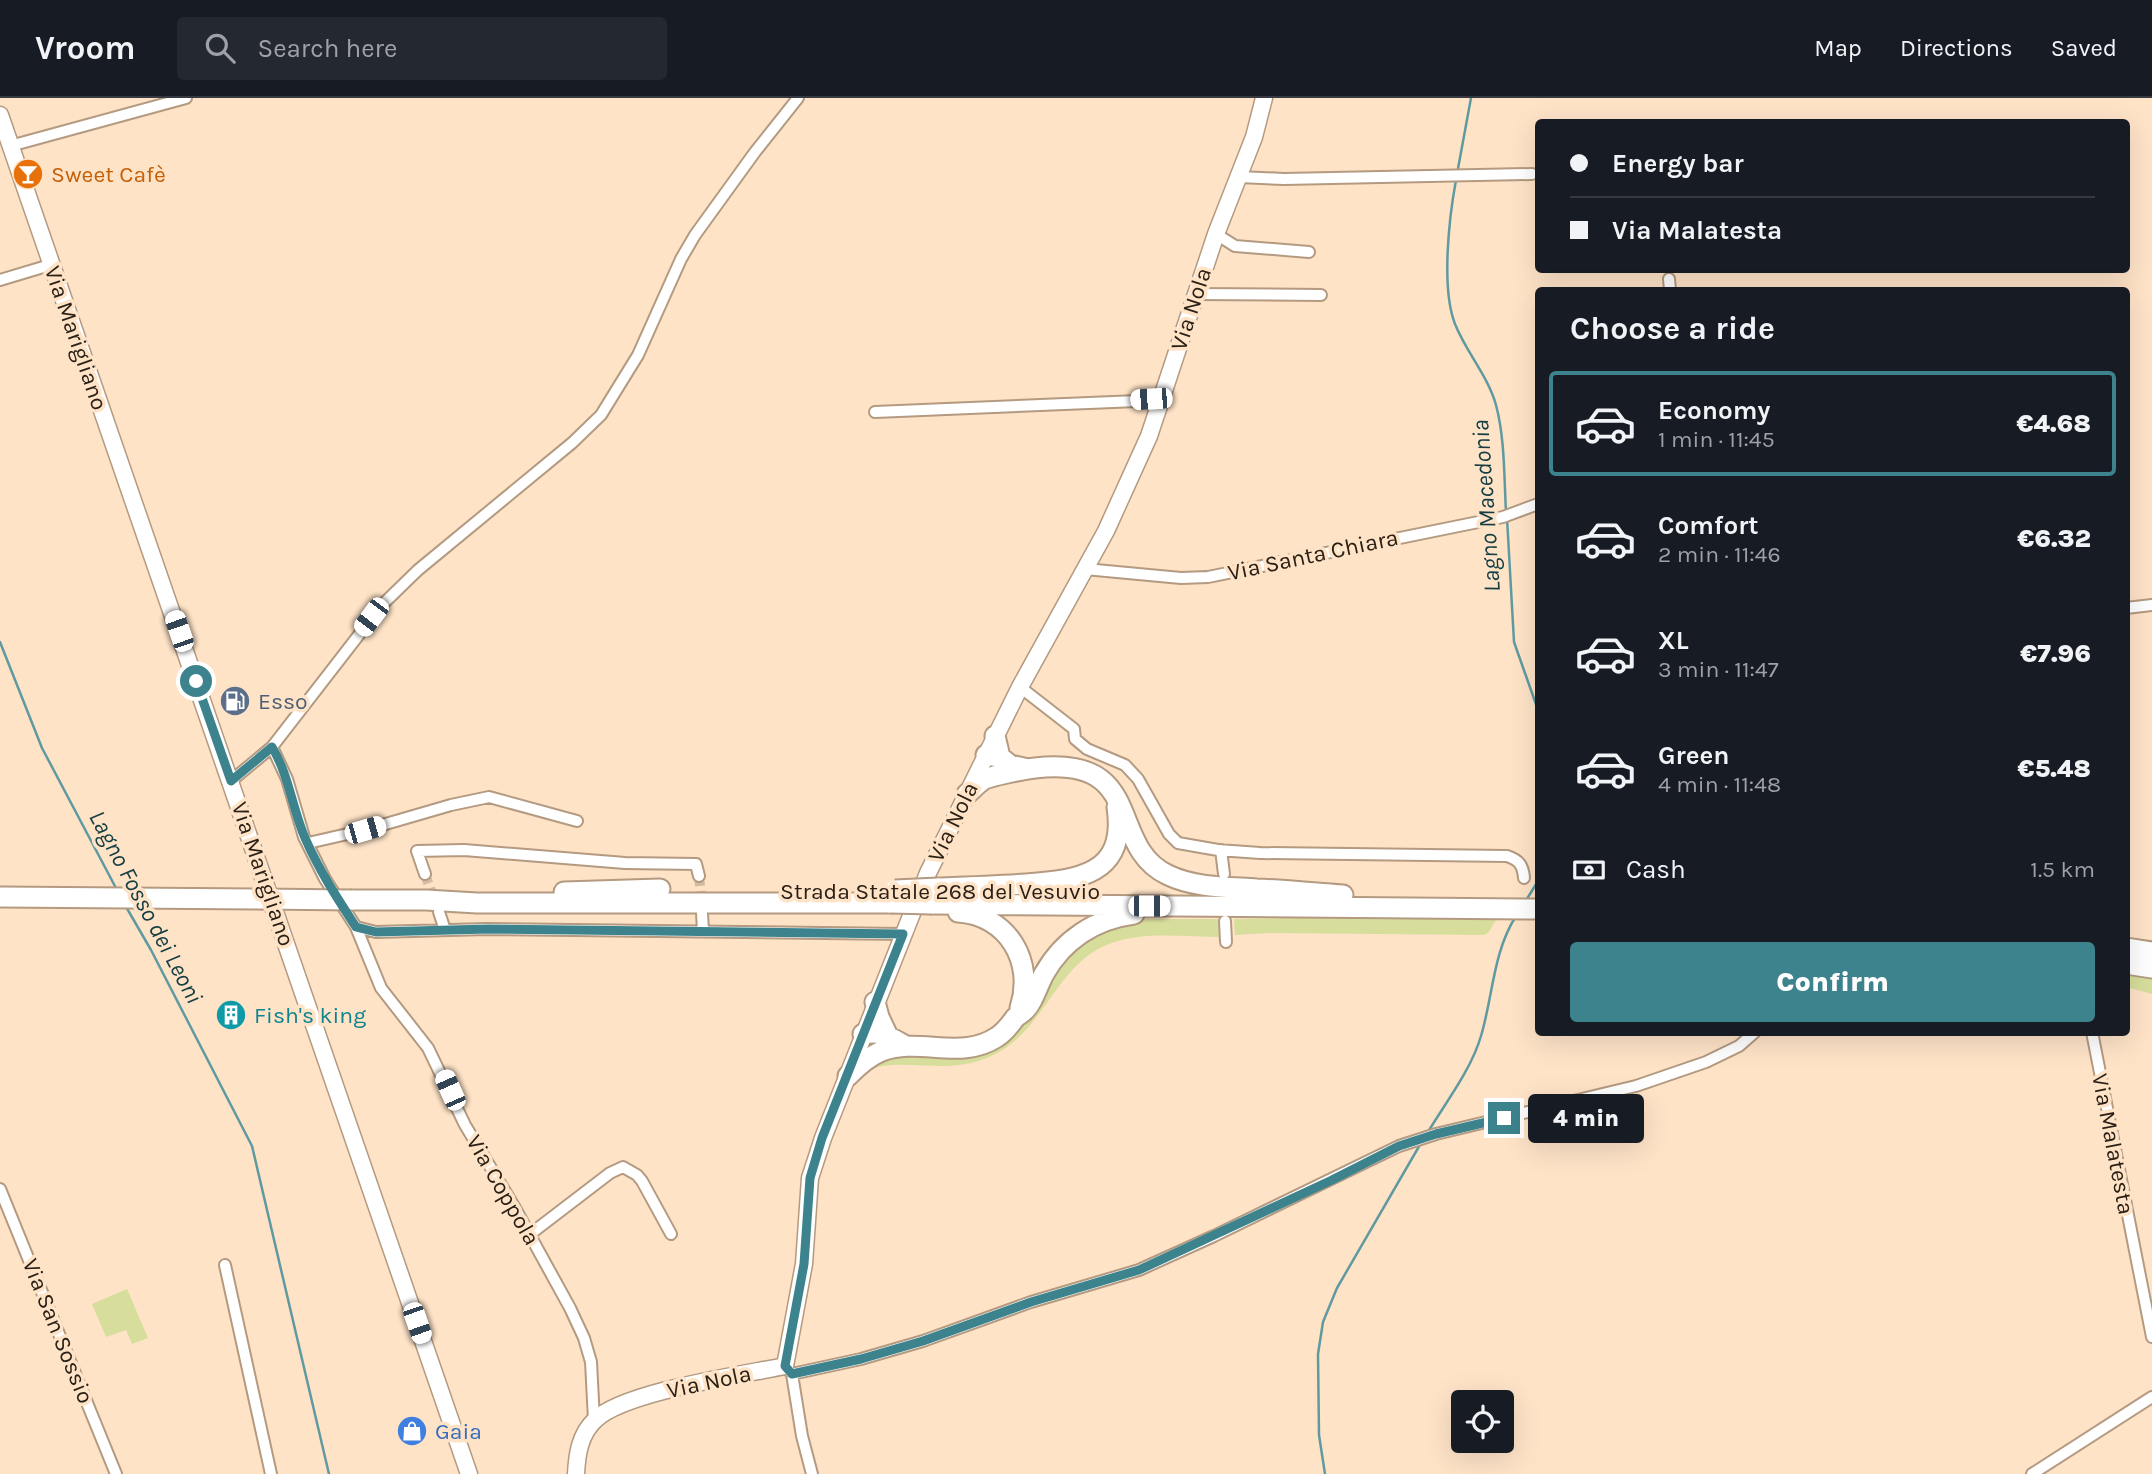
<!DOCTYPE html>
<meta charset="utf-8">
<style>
:root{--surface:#171b24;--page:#242831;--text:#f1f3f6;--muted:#9ea1a6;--line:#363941;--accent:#3c838d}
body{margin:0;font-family:Karla,sans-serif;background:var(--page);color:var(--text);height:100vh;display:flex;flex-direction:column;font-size:26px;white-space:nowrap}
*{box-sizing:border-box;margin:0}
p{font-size:23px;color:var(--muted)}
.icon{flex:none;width:38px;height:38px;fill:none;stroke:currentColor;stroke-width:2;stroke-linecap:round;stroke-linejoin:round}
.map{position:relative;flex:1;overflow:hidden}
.panel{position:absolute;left:1535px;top:189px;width:595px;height:749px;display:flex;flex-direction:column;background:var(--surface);border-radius:7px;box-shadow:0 7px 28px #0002}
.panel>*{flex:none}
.guide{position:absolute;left:1535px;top:21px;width:595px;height:154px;border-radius:7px;box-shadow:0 7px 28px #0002;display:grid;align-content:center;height:154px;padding:0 35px;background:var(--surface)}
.fabs{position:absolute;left:1451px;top:1292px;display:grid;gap:14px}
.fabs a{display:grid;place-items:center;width:63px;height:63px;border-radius:7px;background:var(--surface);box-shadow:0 7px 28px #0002;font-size:35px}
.end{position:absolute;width:32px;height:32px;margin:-16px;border:9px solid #3c838d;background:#fff;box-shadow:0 0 0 4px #fff}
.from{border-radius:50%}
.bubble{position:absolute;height:49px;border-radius:7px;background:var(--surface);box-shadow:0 7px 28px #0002;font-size:23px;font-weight:800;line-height:49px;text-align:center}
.car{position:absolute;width:21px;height:42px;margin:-21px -10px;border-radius:9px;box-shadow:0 0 5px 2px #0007;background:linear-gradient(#fff 24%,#345 0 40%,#fff 0 76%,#345 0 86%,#fff 0)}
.guide b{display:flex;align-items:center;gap:24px;height:66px;font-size:26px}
.guide b+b{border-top:2px solid var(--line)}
.guide i{width:18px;height:18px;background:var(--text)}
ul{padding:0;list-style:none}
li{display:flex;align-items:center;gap:21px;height:105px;margin:0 14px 10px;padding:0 21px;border:4px solid transparent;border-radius:7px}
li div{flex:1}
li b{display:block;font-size:26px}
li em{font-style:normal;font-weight:800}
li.selected{border-color:var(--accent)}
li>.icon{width:63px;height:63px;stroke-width:1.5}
h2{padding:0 35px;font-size:32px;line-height:84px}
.pay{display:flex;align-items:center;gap:18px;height:77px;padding:0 35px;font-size:26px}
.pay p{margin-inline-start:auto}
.button{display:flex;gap:14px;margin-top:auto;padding:14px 35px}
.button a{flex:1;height:80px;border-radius:7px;background:var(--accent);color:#fff;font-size:28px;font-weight:800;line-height:80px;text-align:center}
header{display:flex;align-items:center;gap:42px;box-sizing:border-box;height:98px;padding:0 35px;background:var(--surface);border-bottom:2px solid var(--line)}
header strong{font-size:33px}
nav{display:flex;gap:38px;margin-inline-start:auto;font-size:24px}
.search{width:490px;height:63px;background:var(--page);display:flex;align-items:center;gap:18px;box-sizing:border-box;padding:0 24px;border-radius:7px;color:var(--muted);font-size:26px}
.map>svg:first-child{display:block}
</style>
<header>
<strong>Vroom</strong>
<div class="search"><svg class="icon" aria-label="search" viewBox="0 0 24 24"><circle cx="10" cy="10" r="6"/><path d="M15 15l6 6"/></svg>Search here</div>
<nav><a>Map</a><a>Directions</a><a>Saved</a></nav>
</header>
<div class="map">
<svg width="2152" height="1376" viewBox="0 0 2152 1376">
<rect width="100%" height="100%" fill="#fee3c7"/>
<path fill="#d7de9c" d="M1376,818L1497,820L1489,834L1484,837L1269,835L1235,837L1234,821Z
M1136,821H1218L1219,839C1185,839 1145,833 1112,845C1055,864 1045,936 989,959C944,979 905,957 864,973L888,958L962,959L977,957L1079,842Z
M2126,876L2152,881V896L2126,889Z
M127,1191L148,1240L132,1246L126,1232L106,1239L92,1206Z"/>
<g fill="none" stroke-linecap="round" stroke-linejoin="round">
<path stroke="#609aa1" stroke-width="2.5" d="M1457,76L1471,0
M1456,82C1449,120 1441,190 1455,226C1466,254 1488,278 1496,307C1505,341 1504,379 1506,414
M1507,420L1514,544L1538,612
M0,544L42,650L117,792
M1525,804L1538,783
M125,807L151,852L252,1048L329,1376
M1428,1034C1446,1004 1471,972 1481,938C1493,898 1493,854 1516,818
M1325,1376L1319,1337L1318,1256L1323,1224L1337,1190L1421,1045"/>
<path stroke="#d4bca4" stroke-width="10" stroke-dasharray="10 5" stroke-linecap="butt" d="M425,776L435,805
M699,778L702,808"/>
<g stroke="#b39a80" stroke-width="14">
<path id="street" d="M10,48L186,0
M1239,79L1284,81L1532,76
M1216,136L1235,148L1309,154
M1669,181L1670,192
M0,182L50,167
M1195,196L1321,197
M875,314L1162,302
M1085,471L1181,480L1208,479L1503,419L1538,406
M2126,510L2152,507
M1020,589L1074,631L1075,641L1087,651L1125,667L1138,681L1169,736L1178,745L1218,752L1260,755L1507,758C1519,762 1523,767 1524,780
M272,649L287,681L304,739L325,781L356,829L381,890L428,950L465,1027L515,1110L570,1210L584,1240L591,1264L594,1322
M231,683L272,649L382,507L418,472L572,345L601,317L638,257L681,161L695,137L755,54L798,0
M308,745L365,732L451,707L489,699L577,723
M1221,752L1224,776
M425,776L417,753L464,752L625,765L696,766L699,778
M439,814L445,832
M702,815L703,833
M1225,823L1226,844
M356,829L376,834L487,831L903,836
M2092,934L2152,1239
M0,1091L116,1376
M529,1137L610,1075L623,1069L637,1077L642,1083L671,1136
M225,1167L271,1376
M785,1268L792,1276L861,1261L923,1243L1031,1204L1139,1172L1214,1138L1399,1048L1436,1036L1636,988L1706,964L1739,948L1755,934
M792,1276L802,1338L812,1376
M2032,1376L2152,1299"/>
</g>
<g stroke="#b39a80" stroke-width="19">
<path id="secondary" d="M0,17L469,1376
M576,1376C577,1356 580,1336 595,1322C623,1294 741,1277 785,1268L804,1166L810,1080L823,1040L928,775L1020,589L1106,433L1149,338L1216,136L1254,39L1264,0"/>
</g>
<g stroke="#b39a80" stroke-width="23">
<path id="highway" d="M995,638L1000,659
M986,657L1000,659L1010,667L1028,671
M967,696C972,692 977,686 983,682C990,678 1025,671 1035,670C1147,657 1106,748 1168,777C1195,790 1228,789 1257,791C1286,792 1314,795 1343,797
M938,790C967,789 997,788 1026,786C1078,782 1127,777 1117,709
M564,794L660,791
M0,799L260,801
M352,802H426L477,805H891
M932,806L1538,811
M958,814C1008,817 1035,864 1020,910
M2126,850L2152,854
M2126,866L2152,870
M875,904L879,919L887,936
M863,936C882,932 891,940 906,948
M848,978C858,968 869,958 882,953C920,939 961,963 997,939C1005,934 1010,927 1015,920C1018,917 1021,916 1024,913C1033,905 1038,887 1044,876C1063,842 1095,821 1134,816"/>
</g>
<use href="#street" stroke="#fff" stroke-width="10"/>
<use href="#secondary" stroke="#fff" stroke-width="16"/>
<use href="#highway" stroke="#fff" stroke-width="19"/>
<g stroke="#b39a80" stroke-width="23" stroke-linecap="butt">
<path id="highway-bridge" d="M895,792L938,790
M260,801L352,802
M891,805L932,806"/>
</g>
<use href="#highway-bridge" stroke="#fff" stroke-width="19"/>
</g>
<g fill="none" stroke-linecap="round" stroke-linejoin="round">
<path stroke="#3c838d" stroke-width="9" d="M196,583L231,683L272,649C289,677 292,710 305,740C319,772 337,800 356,829L376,834L488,831L903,836L822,1040L810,1080L804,1166L785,1268L792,1276L861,1261L923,1243L1031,1204L1139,1172L1332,1082L1399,1048L1436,1036L1504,1020"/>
</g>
<defs>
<g id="bar-disc" transform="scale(1.575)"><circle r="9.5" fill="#e8710a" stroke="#fee3c7"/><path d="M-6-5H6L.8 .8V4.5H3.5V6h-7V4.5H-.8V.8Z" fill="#fff"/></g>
<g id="fuel-disc" transform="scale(1.575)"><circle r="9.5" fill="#5c6f8a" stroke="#fee3c7"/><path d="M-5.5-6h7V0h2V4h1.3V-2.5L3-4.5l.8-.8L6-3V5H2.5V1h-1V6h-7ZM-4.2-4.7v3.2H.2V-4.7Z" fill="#fff"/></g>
<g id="building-disc" transform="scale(1.575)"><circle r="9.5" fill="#0f9aa8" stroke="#fee3c7"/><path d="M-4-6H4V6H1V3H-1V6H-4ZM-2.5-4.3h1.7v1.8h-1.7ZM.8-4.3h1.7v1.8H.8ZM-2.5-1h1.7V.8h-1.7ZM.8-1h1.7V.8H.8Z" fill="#fff"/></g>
<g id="shop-disc" transform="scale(1.575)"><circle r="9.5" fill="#3f7fe0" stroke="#fee3c7"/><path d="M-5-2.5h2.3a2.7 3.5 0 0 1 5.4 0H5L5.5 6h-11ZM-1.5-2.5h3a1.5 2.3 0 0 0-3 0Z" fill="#fff"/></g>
</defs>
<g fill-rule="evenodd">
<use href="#bar-disc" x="28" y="76"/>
<use href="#fuel-disc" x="235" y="603"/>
<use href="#building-disc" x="231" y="917"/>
<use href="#shop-disc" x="412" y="1333"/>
</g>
<g text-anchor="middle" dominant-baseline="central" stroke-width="7" stroke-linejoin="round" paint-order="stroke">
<g font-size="23" fill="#c56008" stroke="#fee3c7" text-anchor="start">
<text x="51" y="76">Sweet Cafè</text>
</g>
<g font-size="23" fill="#2a2016" stroke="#fee3c7">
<text transform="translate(1191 211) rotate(-72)">Via Nola</text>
<text transform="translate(76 240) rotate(71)">Via Marigliano</text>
<text transform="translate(1313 457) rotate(-12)">Via Santa Chiara</text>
<text transform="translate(953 724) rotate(-64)">Via Nola</text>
<text transform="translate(263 776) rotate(71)">Via Marigliano</text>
<text x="940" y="793">Strada Statale 268 del Vesuvio</text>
<text transform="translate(2113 1046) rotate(79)">Via Malatesta</text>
<text transform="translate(503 1092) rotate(60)">Via Coppola</text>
<text transform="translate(58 1233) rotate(68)">Via San Sossio</text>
<text transform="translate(709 1284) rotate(-12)">Via Nola</text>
</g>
<g font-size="23" fill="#4e5e75" stroke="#fee3c7" text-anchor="start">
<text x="258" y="603">Esso</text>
</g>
<g font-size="23" fill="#0d838f" stroke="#fee3c7" text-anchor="start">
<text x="254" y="917">Fish's king</text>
</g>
<g font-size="23" fill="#366cbe" stroke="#fee3c7" text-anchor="start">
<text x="435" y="1333">Gaia</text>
</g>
<g font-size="24" font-style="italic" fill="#143e44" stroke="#fee3c7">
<text transform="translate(1486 408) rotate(-94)">Lagno Macedonia</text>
<text transform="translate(146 809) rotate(62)">Lagno Fosso dei Leoni</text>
</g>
</g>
</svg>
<div class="fabs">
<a><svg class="icon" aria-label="locate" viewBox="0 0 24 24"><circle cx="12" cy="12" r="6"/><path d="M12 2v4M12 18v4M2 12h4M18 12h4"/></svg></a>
</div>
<i class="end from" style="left:196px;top:583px"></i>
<i class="end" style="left:1504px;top:1020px"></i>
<div class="bubble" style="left:1528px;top:996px;width:116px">4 min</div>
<i class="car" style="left:1151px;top:301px;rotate:267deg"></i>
<i class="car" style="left:371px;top:519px;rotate:217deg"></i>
<i class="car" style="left:179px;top:533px;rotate:341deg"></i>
<i class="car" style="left:365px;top:732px;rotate:74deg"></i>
<i class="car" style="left:1149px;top:808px;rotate:90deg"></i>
<i class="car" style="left:450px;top:992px;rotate:336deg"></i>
<i class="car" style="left:417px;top:1225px;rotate:161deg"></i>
<div class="guide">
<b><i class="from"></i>Energy bar</b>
<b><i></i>Via Malatesta</b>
</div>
<section class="panel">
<h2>Choose a ride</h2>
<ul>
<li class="selected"><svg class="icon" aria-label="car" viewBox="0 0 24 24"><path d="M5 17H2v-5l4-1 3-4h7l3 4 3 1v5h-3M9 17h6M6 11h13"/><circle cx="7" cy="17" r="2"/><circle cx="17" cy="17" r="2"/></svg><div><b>Economy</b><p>1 min · 11:45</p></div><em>€4.68</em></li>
<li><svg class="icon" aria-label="car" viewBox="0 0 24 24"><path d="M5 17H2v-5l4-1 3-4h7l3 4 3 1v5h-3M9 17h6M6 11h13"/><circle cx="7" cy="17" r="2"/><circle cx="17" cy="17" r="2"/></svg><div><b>Comfort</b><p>2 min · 11:46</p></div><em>€6.32</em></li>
<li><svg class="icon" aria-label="car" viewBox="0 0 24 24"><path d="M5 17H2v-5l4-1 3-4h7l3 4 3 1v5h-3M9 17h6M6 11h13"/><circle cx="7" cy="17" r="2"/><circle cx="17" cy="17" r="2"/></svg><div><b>XL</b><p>3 min · 11:47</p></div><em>€7.96</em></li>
<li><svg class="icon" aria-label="car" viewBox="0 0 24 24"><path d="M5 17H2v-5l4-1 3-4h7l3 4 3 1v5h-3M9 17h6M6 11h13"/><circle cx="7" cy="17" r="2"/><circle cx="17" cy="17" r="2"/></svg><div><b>Green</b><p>4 min · 11:48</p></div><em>€5.48</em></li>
</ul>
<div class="pay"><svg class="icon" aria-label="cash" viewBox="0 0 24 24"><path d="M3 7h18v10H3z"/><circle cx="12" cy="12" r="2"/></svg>Cash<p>1.5 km</p></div>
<div class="button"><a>Confirm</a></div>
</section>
</div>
